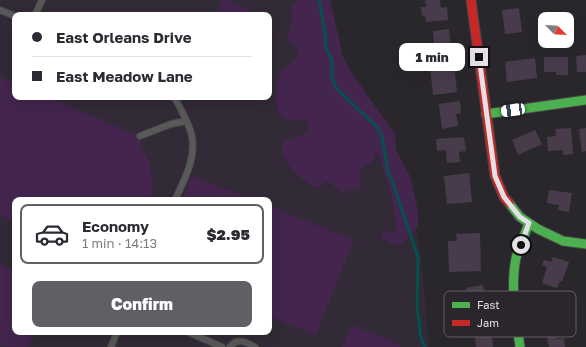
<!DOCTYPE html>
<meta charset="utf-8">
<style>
:root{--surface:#fff;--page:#f7f7f7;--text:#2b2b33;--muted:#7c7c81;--line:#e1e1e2;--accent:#615f66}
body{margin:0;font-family:"Golos Text",sans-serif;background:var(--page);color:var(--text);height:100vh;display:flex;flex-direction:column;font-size:15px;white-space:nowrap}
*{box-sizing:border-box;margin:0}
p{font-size:13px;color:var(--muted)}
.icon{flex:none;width:22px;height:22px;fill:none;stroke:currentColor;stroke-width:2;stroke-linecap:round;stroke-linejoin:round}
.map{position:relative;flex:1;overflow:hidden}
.side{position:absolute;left:12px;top:197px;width:260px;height:138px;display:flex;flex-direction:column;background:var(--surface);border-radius:8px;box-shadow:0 4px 16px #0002}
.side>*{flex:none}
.banner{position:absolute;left:12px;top:12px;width:260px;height:88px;border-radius:8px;box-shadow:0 4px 16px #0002;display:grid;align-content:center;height:88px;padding:0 20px;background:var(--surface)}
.needle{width:26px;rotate:114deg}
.tools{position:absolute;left:538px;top:12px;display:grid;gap:8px}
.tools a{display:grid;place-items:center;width:36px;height:36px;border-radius:8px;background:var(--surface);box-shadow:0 4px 16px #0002;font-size:20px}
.end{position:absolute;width:18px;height:18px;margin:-9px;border:5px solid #e4e0e5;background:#111;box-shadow:0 0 0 2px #111}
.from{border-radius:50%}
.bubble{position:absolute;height:28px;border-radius:8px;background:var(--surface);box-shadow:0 4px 16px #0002;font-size:13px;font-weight:800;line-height:28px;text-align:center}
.car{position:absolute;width:12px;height:24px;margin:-12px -6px;border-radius:5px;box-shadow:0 0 3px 1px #0007;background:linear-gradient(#fff 24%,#345 0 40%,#fff 0 76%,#345 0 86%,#fff 0)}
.banner b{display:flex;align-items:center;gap:14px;height:38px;font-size:15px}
.banner b+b{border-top:1px solid var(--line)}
.banner i{width:10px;height:10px;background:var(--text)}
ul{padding:7px 0 0;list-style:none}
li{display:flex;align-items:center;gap:12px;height:60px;margin:0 8px 6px;padding:0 12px;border:2px solid transparent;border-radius:8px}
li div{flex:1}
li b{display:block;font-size:15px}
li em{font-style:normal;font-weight:800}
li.active{border-color:var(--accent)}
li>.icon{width:36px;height:36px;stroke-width:1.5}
.cta{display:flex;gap:8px;margin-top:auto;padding:8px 20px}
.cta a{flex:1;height:46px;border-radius:8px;background:var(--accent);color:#fff;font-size:16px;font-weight:800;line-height:46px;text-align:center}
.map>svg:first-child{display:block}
</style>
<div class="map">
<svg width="586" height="347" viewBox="0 0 586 347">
<rect width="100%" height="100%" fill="#2a272c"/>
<path fill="#322a36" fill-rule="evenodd" d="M0,0H326L344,77L406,175L421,255L429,347H0ZM15,15H269V97H15ZM15,200H269V332H15Z"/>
<path fill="#43254e" d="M222,0H227L257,13L256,15H219L216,14Z
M300,0H330L343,56L351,72L395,134L396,150L411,178L418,212V226C406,240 401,252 382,238V234L386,230L397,234L392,198L382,166L380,155L376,153L371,163L362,167L359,175L362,184L359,189H353L343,194L328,181L316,188C298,177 291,170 281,152L285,140L297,138L307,132L309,125L307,120L289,121L281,116L276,106V82L282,70L296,59L299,48L294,44L289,42C285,35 288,33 291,26C293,21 292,15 291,9L294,3Z
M0,77L15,83V97H48L143,138L140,146C152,163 155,180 151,200H15V222L0,215Z
M192,176L253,200H183Z
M269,206L354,240L316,335L269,316Z
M0,264L15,271V332H35L28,347L0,346Z
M352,325L401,345L400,347H342Z"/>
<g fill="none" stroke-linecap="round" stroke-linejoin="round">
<path stroke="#04514f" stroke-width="3" d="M319,0L325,32L326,48L332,61V77L336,88L377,127L382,137L388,172L392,181L418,257L417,306L421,338L425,347"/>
</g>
<path fill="#483c4c" d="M425,0H440L441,8L447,7L448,20L426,22L425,15L422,16L421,7H426Z
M519,8L522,32L505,34L502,10Z
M449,29L452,55L435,57L433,31Z
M586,55V72H577L576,56Z
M544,57H568V75H556V72H544Z
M535,58L537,78L507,82L505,62Z
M454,65L457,92L433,95L430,68Z
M460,101L461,113L456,114L458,126L442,129L439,104Z
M571,128L573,154L563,155V150L548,151L547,137L556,136L555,129Z
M586,128V151L582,152L579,129Z
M535,130L542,144L518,155L512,140Z
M464,137L466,151L459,152L460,162L447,163L446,150L437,151L436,139Z
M469,173L472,202L447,204L444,176Z
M549,190L572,193L569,212L558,210L559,205L547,203Z
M480,233L481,271L449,272L448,241H457L456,234Z
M553,257L569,262L562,282L560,281L557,288L542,283L547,267L542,265L544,260L551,262Z
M483,285L485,299L489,298L491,311L470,315L466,288Z
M490,323L493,347H476L474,325Z
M556,336V339L564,338L565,347H549L547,337Z"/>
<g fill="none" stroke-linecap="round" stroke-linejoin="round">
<g stroke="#444245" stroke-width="8">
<path id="lane" d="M0,10L15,16
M35,15L42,0
M174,97C179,105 191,128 192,137C196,159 184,180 175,200
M140,136L171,124L186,121
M188,332L222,347
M111,347L117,332
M230,347C237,337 246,342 255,347"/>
</g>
<g stroke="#444245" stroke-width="11">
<path id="fast" d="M486,114L586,100
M509,203L520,217L538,229L563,241L586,244
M520,347C516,318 510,287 516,258C519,246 525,235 529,223"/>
</g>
<g stroke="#444245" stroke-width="11">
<path id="jam" d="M471,0L495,176L504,197L509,203"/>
</g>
<use href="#lane" stroke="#5a595a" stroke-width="6"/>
<use href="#fast" stroke="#4caf50" stroke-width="9"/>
<use href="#jam" stroke="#c62828" stroke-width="9"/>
</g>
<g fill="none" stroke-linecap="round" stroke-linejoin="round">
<path stroke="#e4e0e5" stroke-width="5" d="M479,57L495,176L504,197L520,217L529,223L521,245"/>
</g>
<rect x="444" y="291" width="132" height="46" rx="6" fill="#2b252e" stroke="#625d65" stroke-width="1"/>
<rect x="452" y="302" width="18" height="6" fill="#4caf50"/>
<rect x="452" y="320" width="18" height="6" fill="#c62828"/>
<g font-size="11" fill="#e4e0e5">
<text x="477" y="309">Fast</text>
<text x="477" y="327">Jam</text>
</g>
</svg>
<div class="tools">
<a><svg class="needle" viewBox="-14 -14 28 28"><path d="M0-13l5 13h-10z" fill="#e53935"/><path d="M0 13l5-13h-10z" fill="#7c7c81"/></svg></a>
</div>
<i class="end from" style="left:521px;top:245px"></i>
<i class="end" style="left:479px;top:57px"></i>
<div class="bubble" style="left:399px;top:43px;width:66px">1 min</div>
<i class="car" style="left:513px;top:110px;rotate:262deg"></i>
<div class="banner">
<b><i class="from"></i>East Orleans Drive</b>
<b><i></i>East Meadow Lane</b>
</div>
<section class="side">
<ul>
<li class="active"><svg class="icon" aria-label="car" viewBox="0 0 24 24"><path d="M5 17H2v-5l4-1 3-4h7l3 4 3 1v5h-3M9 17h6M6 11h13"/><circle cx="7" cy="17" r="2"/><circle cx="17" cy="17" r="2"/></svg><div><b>Economy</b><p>1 min · 14:13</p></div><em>$2.95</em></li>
</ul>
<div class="cta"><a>Confirm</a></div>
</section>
</div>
